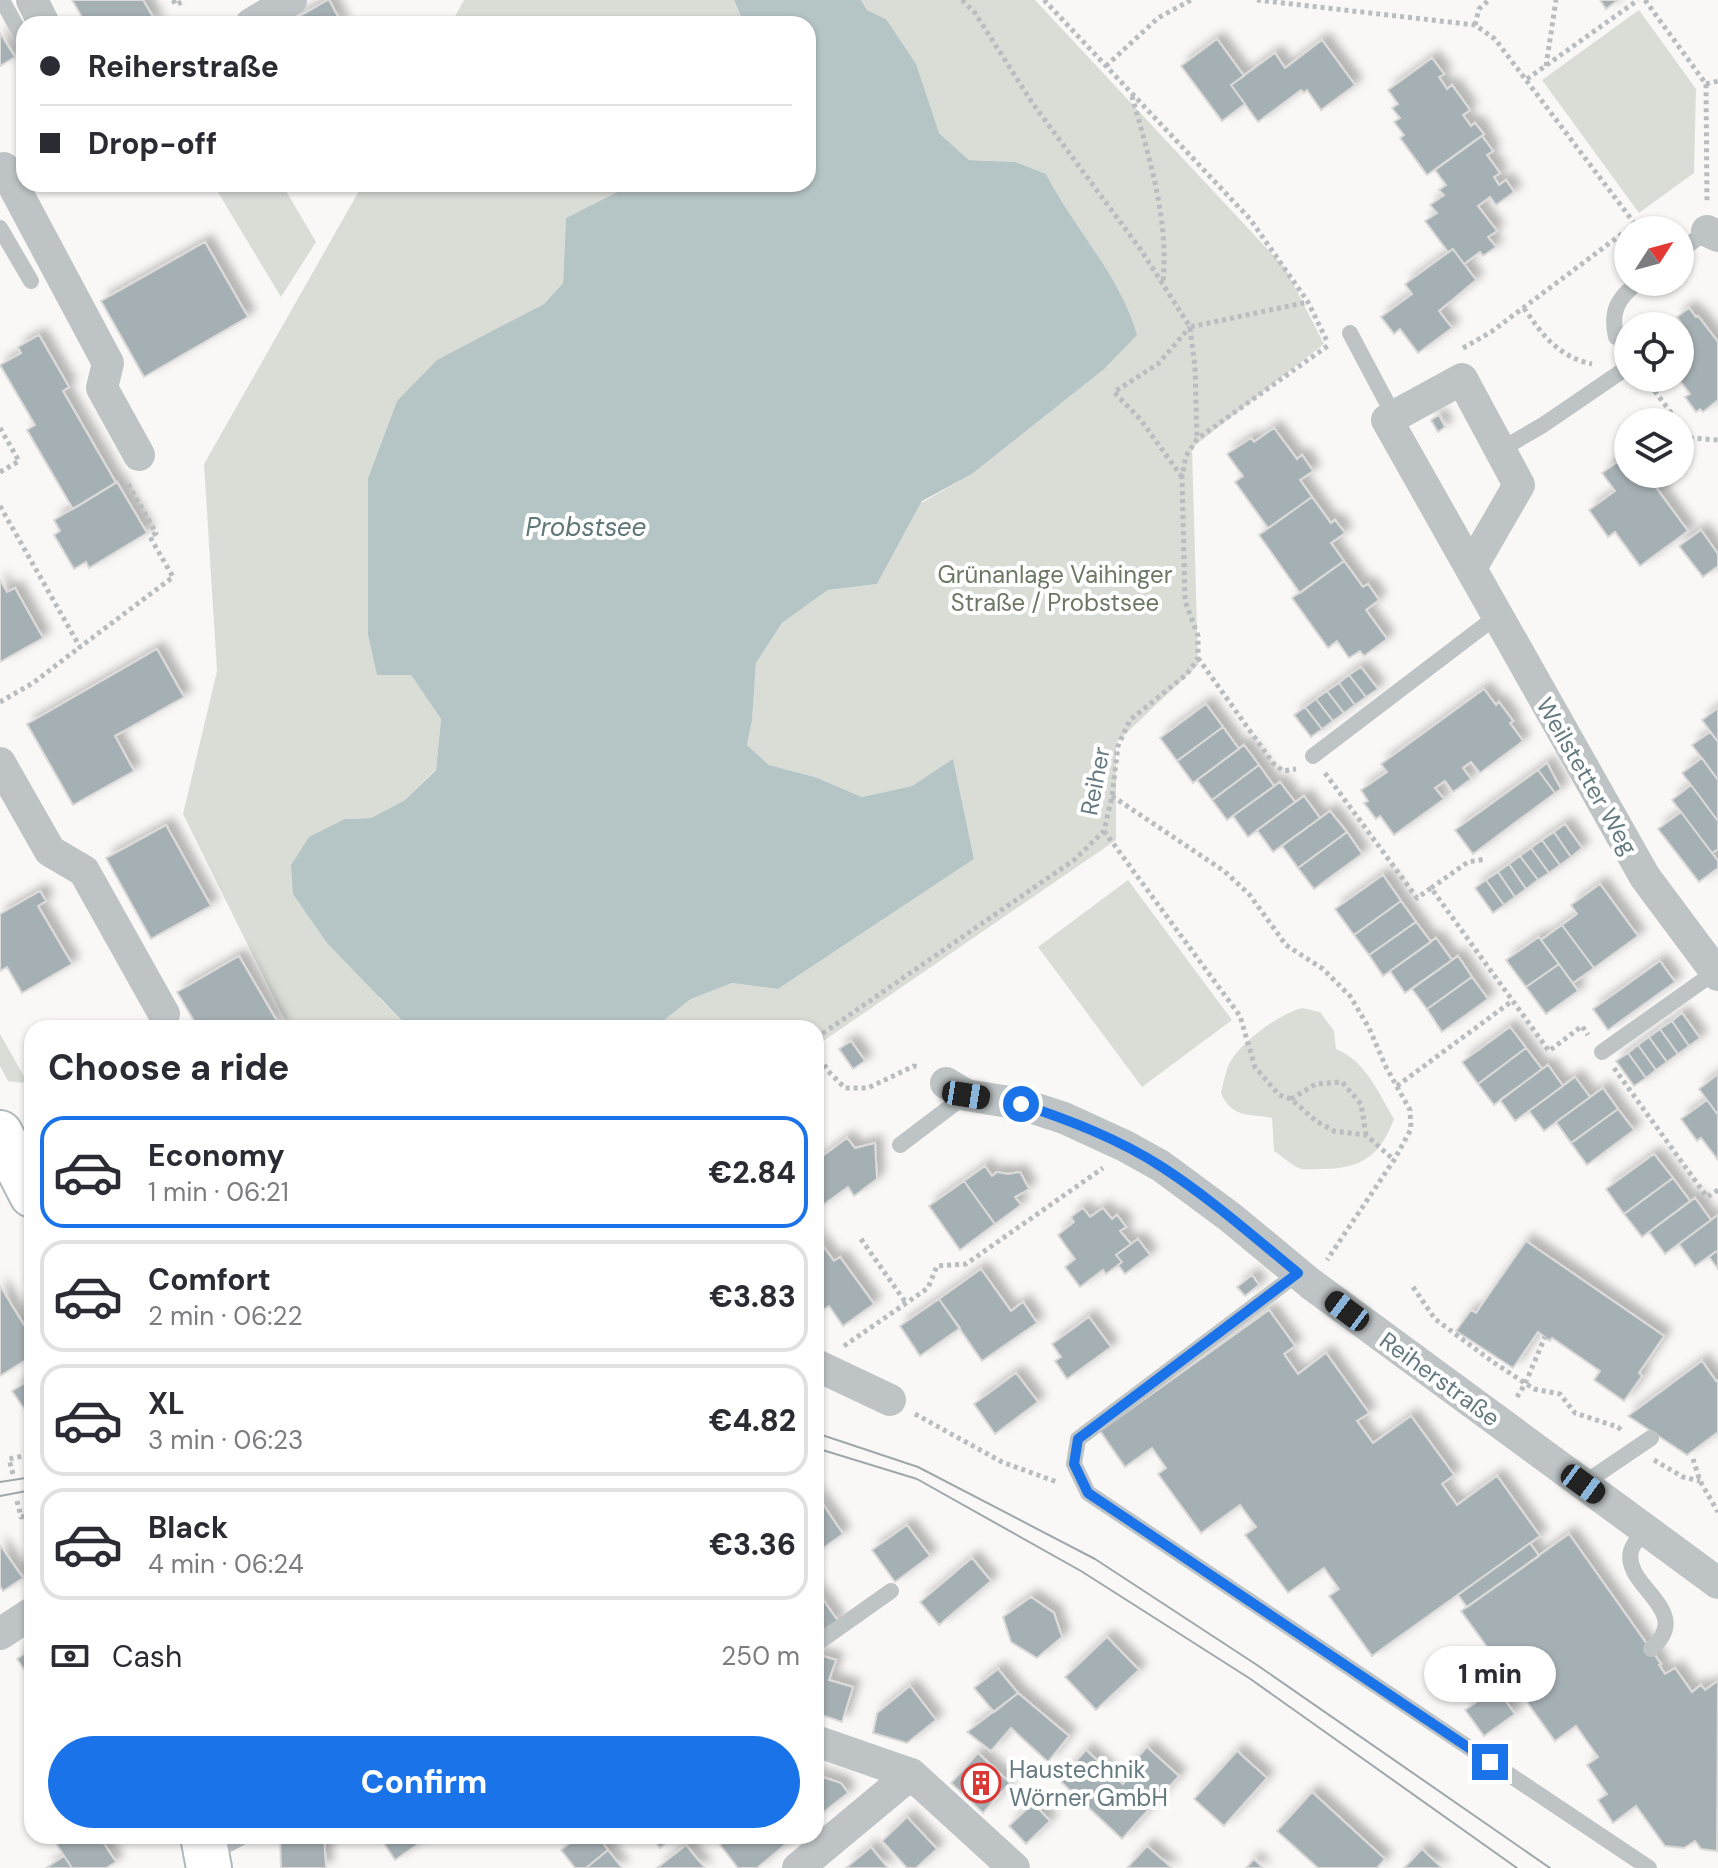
<!DOCTYPE html>
<meta charset="utf-8">
<style>
:root{--surface:#fff;--page:#f7f7f7;--text:#2b2b33;--muted:#7c7c81;--line:#e1e1e2;--accent:#1a73e8}
body{margin:0;font-family:"DM Sans",sans-serif;background:var(--page);color:var(--text);height:100vh;display:flex;flex-direction:column;font-size:30px;white-space:nowrap}
*{box-sizing:border-box;margin:0}
p{font-size:26px;color:var(--muted)}
.icon{flex:none;width:44px;height:44px;fill:none;stroke:currentColor;stroke-width:2;stroke-linecap:round;stroke-linejoin:round}
.map{position:relative;flex:1;overflow:hidden}
.drawer{position:absolute;left:24px;top:1020px;width:800px;height:824px;display:flex;flex-direction:column;background:var(--surface);border-radius:24px;box-shadow:0 2px 6px #0004}
.drawer>*{flex:none}
.hud{position:absolute;left:16px;top:16px;width:800px;height:176px;border-radius:24px;box-shadow:0 2px 6px #0004;display:grid;align-content:center;height:176px;padding:0 24px;background:var(--surface)}
.needle{width:52px;rotate:54deg}
.tools{position:absolute;left:1614px;top:216px;display:grid;gap:16px}
.tools a{display:grid;place-items:center;width:80px;height:80px;border-radius:50%;background:var(--surface);box-shadow:0 2px 6px #0004;font-size:40px}
.end{position:absolute;width:36px;height:36px;margin:-18px;border:10px solid #1a73e8;background:#fff;box-shadow:0 0 0 4px #fff}
.from{border-radius:50%}
.bubble{position:absolute;height:56px;border-radius:28px;background:var(--surface);box-shadow:0 2px 6px #0004;font-size:26px;font-weight:800;line-height:56px;text-align:center}
.car{position:absolute;width:24px;height:48px;margin:-24px -12px;border-radius:10px;box-shadow:0 0 6px 2px #0007;background:linear-gradient(#222 24%,#8ab4d8 0 40%,#222 0 76%,#8ab4d8 0 86%,#222 0)}
.hud b{display:flex;align-items:center;gap:28px;height:76px;font-size:30px}
.hud b+b{border-top:2px solid var(--line)}
.hud i{width:20px;height:20px;background:var(--text)}
ul{padding:0;list-style:none}
li{display:flex;align-items:center;gap:24px;height:112px;margin:0 16px 12px;padding:0 8px;border:4px solid var(--line);border-radius:24px}
li div{flex:1}
li b{display:block;font-size:30px}
li em{font-style:normal;font-weight:800}
li.on{border-color:var(--accent)}
li>.icon{width:72px;height:72px;stroke-width:1.5}
h2{padding:0 24px;font-size:36px;line-height:96px}
.pay{display:flex;align-items:center;gap:20px;height:88px;padding:0 24px;font-size:30px}
.pay p{margin-inline-start:auto}
.primary-button{display:flex;gap:16px;margin-top:auto;padding:16px 24px}
.primary-button a{flex:1;height:92px;border-radius:48px;background:var(--accent);color:#fff;font-size:32px;font-weight:800;line-height:92px;text-align:center}
.map>svg:first-child{display:block}
</style>
<div class="map">
<svg width="1718" height="1868" viewBox="0 0 1718 1868">
<defs>
<filter id="shadow"><feDropShadow dx="7" dy="-7" stdDeviation="4" flood-color="#0004"/></filter>
</defs>
<rect width="100%" height="100%" fill="#f9f8f7"/>
<path fill="#daddd6" d="M464,0H734L744,24H451Z
M861,0H1035L1285,268L1324,344L1192,448L1198,665L1116,743V840L816,1046V1028H654L691,999L732,983L778,989L974,859L953,760L912,786L862,797L815,777L769,765L747,745L752,721L756,663L782,623L828,590L877,584L921,503L972,474L1103,370L1063,207L1046,174L1016,162L969,160L939,133L927,100L886,19L867,10Z
M1639,10L1696,89L1694,173L1639,213L1542,80Z
M213,184H282L316,242L281,297Z
M363,184H681L672,189L619,191L566,218L563,283L544,304L498,329L397,401L368,478V637L377,674L411,675L441,719L436,769L405,800L371,818L345,819L379,998L409,1028H289L183,814L217,671L204,464Z
M1128,880L1232,1020L1142,1087L1038,947Z
M1302,1008L1320,1012L1334,1031L1336,1049C1365,1060 1379,1094 1394,1119C1380,1157 1360,1169 1321,1169C1315,1169 1306,1170 1301,1169C1292,1166 1282,1156 1274,1151L1272,1118C1249,1113 1232,1119 1221,1093C1224,1081 1226,1066 1234,1056C1247,1038 1280,1014 1302,1008Z
M0,1034L25,1078L23,1083L8,1081L0,1066Z"/>
<path fill="#b5c5c6" d="M734,0H861L867,10L886,19L916,64L939,133L969,160L1016,162L1046,174C1074,229 1120,275 1137,335L1103,370L972,474L922,501L877,584L828,590L782,623L756,663L752,721L747,745L769,765L815,777L862,797L912,786L953,759L974,859L778,989L732,983L691,999L654,1028H409L327,943L293,894L291,865L309,837L345,819L371,818L405,800L436,770L441,719L411,675H377L368,636V478L397,401L437,360L544,304L563,283L566,218L619,191L672,189L681,184H808V24H744Z"/>
<path fill="#a5b0b4" stroke="#dbdad9" stroke-width="2" filter="url(#shadow)" d="M72,0H143L157,24H86Z
M329,0L342,24H286L328,0Z
M1600,0H1618L1606,9Z
M0,33L15,57L0,66Z
M1217,39L1244,76L1231,85L1245,104L1222,121L1181,66Z
M1322,40L1355,85L1321,110L1307,90L1304,93L1301,90L1258,122L1231,85L1275,53L1285,68Z
M1432,58L1444,74L1439,77L1447,89L1452,85L1470,110L1463,115L1471,126L1475,123L1484,134L1427,175L1400,138L1404,135L1394,122L1400,118L1392,108L1398,104L1388,90Z
M1482,136L1493,151L1487,155L1500,173L1494,177L1499,185L1506,180L1514,192L1496,205L1490,197L1478,206L1497,231L1488,237L1496,247L1483,256L1480,252L1464,264L1453,249L1448,252L1425,221L1437,213L1430,205L1444,195L1439,190L1446,185L1435,170Z
M205,242L248,317L144,377L101,301Z
M1453,249L1476,280L1439,311L1452,328L1418,353L1400,329L1394,334L1381,317L1412,294L1405,284Z
M1689,308L1696,317L1698,316L1718,342V400L1703,412L1700,409L1696,412L1685,397L1690,394L1680,381L1676,384L1672,378H1680V329L1684,327L1677,317Z
M39,335L69,387L63,391L116,483L73,509L27,430L35,425L0,365L21,353L18,347Z
M1439,415L1445,427L1438,432L1431,420Z
M1274,428L1297,459L1302,455L1313,471L1300,480L1312,497L1268,528L1235,482L1243,476L1227,454L1251,438L1254,442Z
M1628,454V474H1646L1688,531L1640,566L1615,532L1608,537L1589,510L1615,491L1602,473Z
M117,482L147,533L89,568L86,562L74,569L54,535L60,531L54,520Z
M1312,497L1331,523L1335,520L1345,533L1331,543L1344,561L1300,593L1259,535Z
M1701,530L1718,554V566L1703,577L1679,546Z
M1344,561L1363,587L1368,584L1379,600L1366,610L1387,639L1364,656L1360,651L1349,658L1337,641L1328,648L1292,598Z
M0,580L7,592L15,588L43,638L0,662Z
M157,649L184,697L115,736L134,771L73,805L27,724Z
M1361,667L1378,689L1366,697L1349,675Z
M1349,675L1366,697L1355,705L1339,683Z
M1339,683L1355,705L1344,713L1327,691Z
M1484,689L1496,705L1499,702L1513,721L1510,723L1523,741L1480,773L1471,762L1463,768L1471,779L1453,792L1445,781L1435,788L1444,799L1394,835L1380,816L1376,819L1364,803L1368,801L1361,790L1387,772L1381,764Z
M1327,691L1344,713L1333,721L1316,699Z
M1316,699L1333,721L1322,729L1305,707Z
M1206,704L1223,727L1177,761L1160,738Z
M1305,707L1322,729L1311,737L1294,715Z
M1718,708V742L1702,720Z
M1223,727L1239,749L1193,783L1177,761Z
M1710,732L1718,742V780L1692,745Z
M1244,745L1259,765L1212,800L1197,780Z
M1702,758L1718,780V821L1682,773Z
M1547,763L1561,789L1555,793L1538,770Z
M1259,765L1274,786L1227,820L1212,800Z
M1538,770L1555,793L1473,854L1455,830Z
M1280,782L1295,802L1248,837L1233,816Z
M1691,785L1718,821V849L1712,853L1672,800Z
M1304,796L1320,818L1273,852L1257,830Z
M1330,811L1347,832L1298,868L1282,846Z
M1681,812L1718,861V868L1699,882L1658,829Z
M1565,824L1582,848L1571,857L1554,832Z
M166,825L211,906L151,939L106,858Z
M1347,832L1362,854L1314,889L1298,868Z
M1554,832L1571,857L1560,865L1542,840Z
M1542,840L1560,865L1549,873L1531,848Z
M1531,848L1549,873L1538,880L1520,856Z
M1520,856L1538,880L1526,889L1509,864Z
M1509,864L1526,889L1515,897L1498,872Z
M1498,872L1515,897L1504,905L1486,880Z
M1383,875L1401,901L1354,935L1335,909Z
M1486,880L1504,905L1493,913L1475,888Z
M1600,884L1638,936L1594,968L1562,925L1577,914L1571,905Z
M40,891L46,901L38,906L72,964L22,993L7,967L0,971V914Z
M1401,901L1416,922L1369,955L1354,935Z
M1416,922L1431,942L1383,976L1369,955Z
M1562,925L1594,968L1573,983L1541,940Z
M1539,937L1559,964L1526,987L1506,960Z
M1436,938L1452,960L1405,993L1390,971Z
M239,956L281,1028H198L177,992Z
M1458,956L1472,977L1427,1009L1412,989Z
M1660,961L1675,982L1608,1030L1593,1009Z
M1559,964L1578,991L1546,1014L1526,987Z
M1472,977L1488,999L1442,1032L1427,1009Z
M1682,1013L1700,1038L1689,1046L1672,1021Z
M1672,1021L1689,1046L1678,1054L1660,1029Z
M1510,1027L1526,1048L1478,1084L1462,1062Z
M1660,1029L1678,1054L1667,1062L1649,1037Z
M1649,1037L1667,1062L1656,1070L1638,1045Z
M851,1041L865,1061L853,1069L839,1049Z
M1638,1045L1656,1070L1646,1078L1628,1053Z
M1526,1048L1542,1069L1494,1105L1478,1084Z
M1628,1053L1646,1078L1634,1086L1616,1061Z
M1548,1065L1563,1086L1515,1121L1500,1100Z
M1718,1074V1115L1699,1089Z
M1575,1077L1590,1097L1544,1131L1529,1111Z
M1603,1088L1618,1109L1571,1143L1556,1122Z
M1707,1100L1718,1115V1160L1701,1138L1697,1141L1681,1119Z
M1618,1109L1634,1130L1587,1165L1571,1143Z
M847,1138L855,1148L875,1143L877,1179L854,1196L848,1187L816,1210V1161Z
M1654,1154L1673,1178L1624,1214L1606,1189Z
M985,1166L992,1176L997,1172L1008,1174L1020,1172L1029,1189L1015,1197L1021,1205L995,1224L964,1181Z
M1673,1178L1690,1201L1642,1237L1624,1214Z
M964,1181L995,1224L960,1250L929,1206Z
M1695,1198L1711,1220L1665,1254L1649,1232Z
M1083,1208L1090,1217L1103,1208L1112,1219L1117,1215L1126,1227L1120,1231L1131,1244L1116,1255L1122,1262L1106,1274L1103,1270L1080,1287L1065,1267L1075,1259L1058,1235L1074,1222L1071,1217Z
M1718,1215V1250L1695,1266L1679,1244Z
M816,1237L834,1261L840,1257L874,1304L843,1326L829,1306L816,1314Z
M1138,1239L1150,1255L1125,1274L1118,1265L1122,1262L1116,1255Z
M1526,1241L1664,1336L1639,1373L1642,1376L1624,1401L1594,1380L1600,1371L1552,1338L1550,1341L1538,1332L1513,1368L1456,1331L1471,1310L1476,1313Z
M1718,1250V1269L1709,1257Z
M981,1269L1011,1311L1023,1302L1037,1323L982,1361L939,1299Z
M1252,1275L1259,1285L1245,1296L1237,1287Z
M0,1286L32,1338V1356L0,1376Z
M939,1299L960,1328L920,1356L900,1326Z
M1269,1310L1295,1346L1284,1354L1298,1374L1326,1353L1369,1413L1357,1421L1373,1443L1411,1416L1454,1475L1442,1484L1457,1505L1497,1476L1540,1536L1372,1656L1329,1596L1339,1589L1324,1568L1288,1593L1245,1535L1256,1527L1240,1505L1201,1533L1158,1474L1166,1468L1152,1448L1125,1467L1100,1431Z
M1089,1317L1111,1347L1067,1379L1055,1361L1061,1357L1052,1344Z
M1702,1361L1716,1381L1718,1380V1432L1687,1455L1628,1416Z
M1016,1373L1038,1402L995,1434L974,1404Z
M32,1378V1420L12,1391Z
M816,1494L843,1534L816,1553Z
M907,1525L930,1556L895,1582L872,1550Z
M1569,1534L1661,1664L1659,1665L1665,1674L1675,1668L1692,1692L1701,1685L1705,1690L1718,1681L1717,1851L1701,1849L1695,1841L1684,1848L1665,1846L1636,1806L1613,1823L1598,1800L1607,1794L1587,1765L1598,1757L1576,1726L1555,1741L1461,1611Z
M1530,1543L1539,1556L1467,1607L1458,1595Z
M0,1545L23,1578L3,1591L0,1586Z
M972,1558L991,1581L939,1625L920,1602Z
M816,1590L838,1621L816,1637Z
M1031,1597L1054,1613L1062,1637L1037,1658L1011,1642L1003,1617Z
M1107,1637L1139,1670L1096,1710L1065,1677Z
M32,1648V1681L17,1659Z
M816,1654L836,1660L829,1680L853,1687L842,1722L816,1713Z
M998,1669L1018,1693L994,1712L974,1688Z
M910,1686L936,1720L907,1743L873,1733L877,1713Z
M1496,1688L1515,1714L1484,1736L1465,1710Z
M1018,1693L1069,1736L1048,1762L1011,1728L991,1751L967,1732Z
M1147,1747L1179,1776L1122,1839L1059,1780L1086,1750L1123,1784L1133,1772L1128,1768Z
M1237,1751L1267,1778L1224,1826L1194,1799Z
M978,1753L1010,1783L983,1813L951,1783Z
M816,1775L841,1783L848,1793L816,1818Z
M1312,1792L1385,1859L1377,1868H1318L1277,1831Z
M1033,1803L1050,1821L1026,1844L1009,1826Z
M907,1817L937,1849L916,1868H907L882,1841Z
M51,1836H99L116,1862L106,1868H72Z
M324,1836L326,1868H281L280,1838Z
M379,1836H430L395,1860Z
M579,1836H597L608,1850L586,1868H575L561,1850Z
M651,1836H675L660,1848Z
M731,1836H778L785,1845L757,1868H738L720,1845Z
M686,1845L705,1868H657Z
M1147,1846L1172,1868H1127Z
M871,1847L888,1868H846Z
M1422,1849L1442,1868H1404Z
M608,1850L622,1868H586Z
M64,1856L72,1868H46Z
M1254,1859L1263,1868H1246Z"/>
<g fill="none" stroke-linecap="round" stroke-linejoin="round">
<g stroke="#b0b9bb" stroke-width="48">
<path id="secondary" d="M0,1133L32,1195
M203,1836L209,1868"/>
</g>
<path stroke="#b9bdbf" stroke-width="5" stroke-dasharray="4 4" stroke-linecap="butt" d="M173,0L176,5L185,0
M962,0L975,13L1033,104L1141,250L1190,327L1308,302
M1044,0L1250,219L1308,302L1327,341
M1257,0L1475,25L1495,39L1635,224
M1645,0L1706,84L1707,203
M1475,25L1479,9L1489,0
M1106,66L1158,18L1191,0
M1546,66L1556,0
M1527,79L1638,0
M1706,84L1718,81
M1132,96C1149,157 1169,219 1163,282
M1524,308C1542,335 1559,357 1592,364
M1190,328L1195,367L1197,439
M1463,348L1491,332L1635,224L1673,228
M1645,378L1678,422
M1680,425L1690,438L1718,440
M0,428L19,461L0,472
M1182,477L1140,419L1114,392L1158,364L1190,327
M0,506L80,647L173,577L150,537L156,533L128,484
M1198,658L1273,763L1283,771L1296,769
M0,702L33,683L80,647
M1325,773L1417,898L1431,888L1549,1051L1582,1026L1588,1035
M1112,796L1224,871L1249,894L1286,945L1323,969L1350,996L1369,1028L1386,1067L1410,1110L1411,1129L1394,1160L1327,1260
M1104,831L1240,1016L1255,1067L1279,1095L1291,1099L1316,1121L1334,1131L1366,1135L1394,1160
M1431,888L1468,862L1486,859
M816,1038L1074,860L1104,831L1112,796L1118,746L1130,720L1187,674L1198,658V636L1185,601L1182,477L1186,456L1197,439L1329,345
M816,1051L828,1071L845,1088H868L914,1066L920,1067
M1614,1068L1707,1197L1718,1190
M1397,1086L1512,1001
M1291,1099L1316,1084L1342,1082L1361,1104L1366,1135
M861,1239L906,1303
M1413,1287L1435,1319L1493,1362L1534,1389L1560,1394L1575,1413L1618,1427L1623,1432
M844,1346L928,1288L937,1266L966,1264L1103,1168
M1517,1397L1525,1384L1545,1337
M915,1414L1002,1462L1057,1482
M1693,1459L1700,1481L1718,1512
M1654,1460L1683,1477L1700,1481
M13,1474L9,1459L32,1454
M17,1501L21,1517L32,1515"/>
<path stroke="#bec4c6" stroke-width="16" d="M3,2L24,40
M0,228L31,281
M1680,251L1707,231
M1350,333L1394,416
M1616,337C1610,311 1618,297 1639,282
M1500,450L1543,425L1625,369
M1313,756L1497,616
M1602,1052L1715,972
M900,1145L966,1095
M1298,1273L1078,1439L1074,1464L1088,1493L1649,1868
M1583,1484L1651,1438
M1645,1530C1641,1536 1633,1543 1631,1551C1622,1587 1696,1610 1651,1649
M816,1644L891,1591
M208,1855L244,1836"/>
<path stroke="#bec4c6" stroke-width="32" d="M32,0L44,24
M251,24L291,0
M4,168L108,363L102,388L139,455
M1707,231L1718,236
M1471,568L1519,485L1462,379L1387,420L1645,877L1718,975
M0,763L50,851L84,871L164,1014
M946,1083L966,1095L1021,1104L1064,1118L1125,1146L1161,1166L1230,1217L1311,1284L1718,1583
M816,1365L890,1400
M0,1634L32,1613
M816,1741L911,1774L1014,1868
M798,1868L911,1774"/>
<use href="#secondary" stroke="#fff" stroke-width="44"/>
<path stroke="#9ea8ab" stroke-width="2" d="M816,1433L918,1467L1095,1559L1257,1665L1550,1868
M816,1448L917,1479L1081,1571L1249,1678L1517,1868
M0,1482L32,1477
M0,1496L32,1490"/>
</g>
<g fill="none" stroke-linecap="round" stroke-linejoin="round">
<path stroke="#1a73e8" stroke-width="10" d="M1021,1104C1069,1120 1119,1139 1162,1167C1210,1198 1254,1237 1298,1273L1078,1439L1074,1464L1088,1493L1490,1762"/>
</g>
<defs>
<g id="building-ring" transform="scale(2)"><circle r="9.5" fill="#fff" stroke="#da3835" stroke-width="1.5"/><path d="M-4-6H4V6H1V3H-1V6H-4ZM-2.5-4.3h1.7v1.8h-1.7ZM.8-4.3h1.7v1.8H.8ZM-2.5-1h1.7V.8h-1.7ZM.8-1h1.7V.8H.8Z" fill="#da3835"/></g>
</defs>
<g fill-rule="evenodd">
<use href="#building-ring" x="981" y="1783"/>
</g>
<g text-anchor="middle" dominant-baseline="central" stroke-width="8" stroke-linejoin="round" paint-order="stroke">
<g font-size="24" fill="#6c7864" stroke="#fff">
<text x="1055" y="574">Grünanlage Vaihinger<tspan x="1055" dy="28">Straße / Probstsee</tspan></text>
</g>
<g font-size="24" fill="#657a80" stroke="#fff">
<text transform="translate(1587 776) rotate(60)">Weilstetter Weg</text>
<text transform="translate(1095 781) rotate(-79)">Reiher</text>
<text transform="translate(1440 1379) rotate(36)">Reiherstraße</text>
</g>
<g font-size="24" fill="#657a80" stroke="#fff" text-anchor="start">
<text x="1009" y="1769">Haustechnik<tspan x="1009" dy="28">Wörner GmbH</tspan></text>
</g>
<g font-size="26" font-style="italic" fill="#60787a" stroke="#fff">
<text x="586" y="527">Probstsee</text>
</g>
</g>
</svg>
<div class="tools">
<a><svg class="needle" viewBox="-14 -14 28 28"><path d="M0-13l5 13h-10z" fill="#e53935"/><path d="M0 13l5-13h-10z" fill="#7c7c81"/></svg></a>
<a><svg class="icon" aria-label="locate" viewBox="0 0 24 24"><circle cx="12" cy="12" r="6"/><path d="M12 2v4M12 18v4M2 12h4M18 12h4"/></svg></a>
<a><svg class="icon" aria-label="layers" viewBox="0 0 24 24"><path d="M12 4l9 5-9 5-9-5zM3 14l9 5 9-5"/></svg></a>
</div>
<i class="end from" style="left:1021px;top:1104px"></i>
<i class="end" style="left:1490px;top:1762px"></i>
<div class="bubble" style="left:1424px;top:1646px;width:132px">1 min</div>
<i class="car" style="left:966px;top:1095px;rotate:99deg"></i>
<i class="car" style="left:1347px;top:1311px;rotate:307deg"></i>
<i class="car" style="left:1583px;top:1484px;rotate:126deg"></i>
<div class="hud">
<b><i class="from"></i>Reiherstraße</b>
<b><i></i>Drop-off</b>
</div>
<section class="drawer">
<h2>Choose a ride</h2>
<ul>
<li class="on"><svg class="icon" aria-label="car" viewBox="0 0 24 24"><path d="M5 17H2v-5l4-1 3-4h7l3 4 3 1v5h-3M9 17h6M6 11h13"/><circle cx="7" cy="17" r="2"/><circle cx="17" cy="17" r="2"/></svg><div><b>Economy</b><p>1 min · 06:21</p></div><em>€2.84</em></li>
<li><svg class="icon" aria-label="car" viewBox="0 0 24 24"><path d="M5 17H2v-5l4-1 3-4h7l3 4 3 1v5h-3M9 17h6M6 11h13"/><circle cx="7" cy="17" r="2"/><circle cx="17" cy="17" r="2"/></svg><div><b>Comfort</b><p>2 min · 06:22</p></div><em>€3.83</em></li>
<li><svg class="icon" aria-label="car" viewBox="0 0 24 24"><path d="M5 17H2v-5l4-1 3-4h7l3 4 3 1v5h-3M9 17h6M6 11h13"/><circle cx="7" cy="17" r="2"/><circle cx="17" cy="17" r="2"/></svg><div><b>XL</b><p>3 min · 06:23</p></div><em>€4.82</em></li>
<li><svg class="icon" aria-label="car" viewBox="0 0 24 24"><path d="M5 17H2v-5l4-1 3-4h7l3 4 3 1v5h-3M9 17h6M6 11h13"/><circle cx="7" cy="17" r="2"/><circle cx="17" cy="17" r="2"/></svg><div><b>Black</b><p>4 min · 06:24</p></div><em>€3.36</em></li>
</ul>
<div class="pay"><svg class="icon" aria-label="cash" viewBox="0 0 24 24"><path d="M3 7h18v10H3z"/><circle cx="12" cy="12" r="2"/></svg>Cash<p>250 m</p></div>
<div class="primary-button"><a>Confirm</a></div>
</section>
</div>
